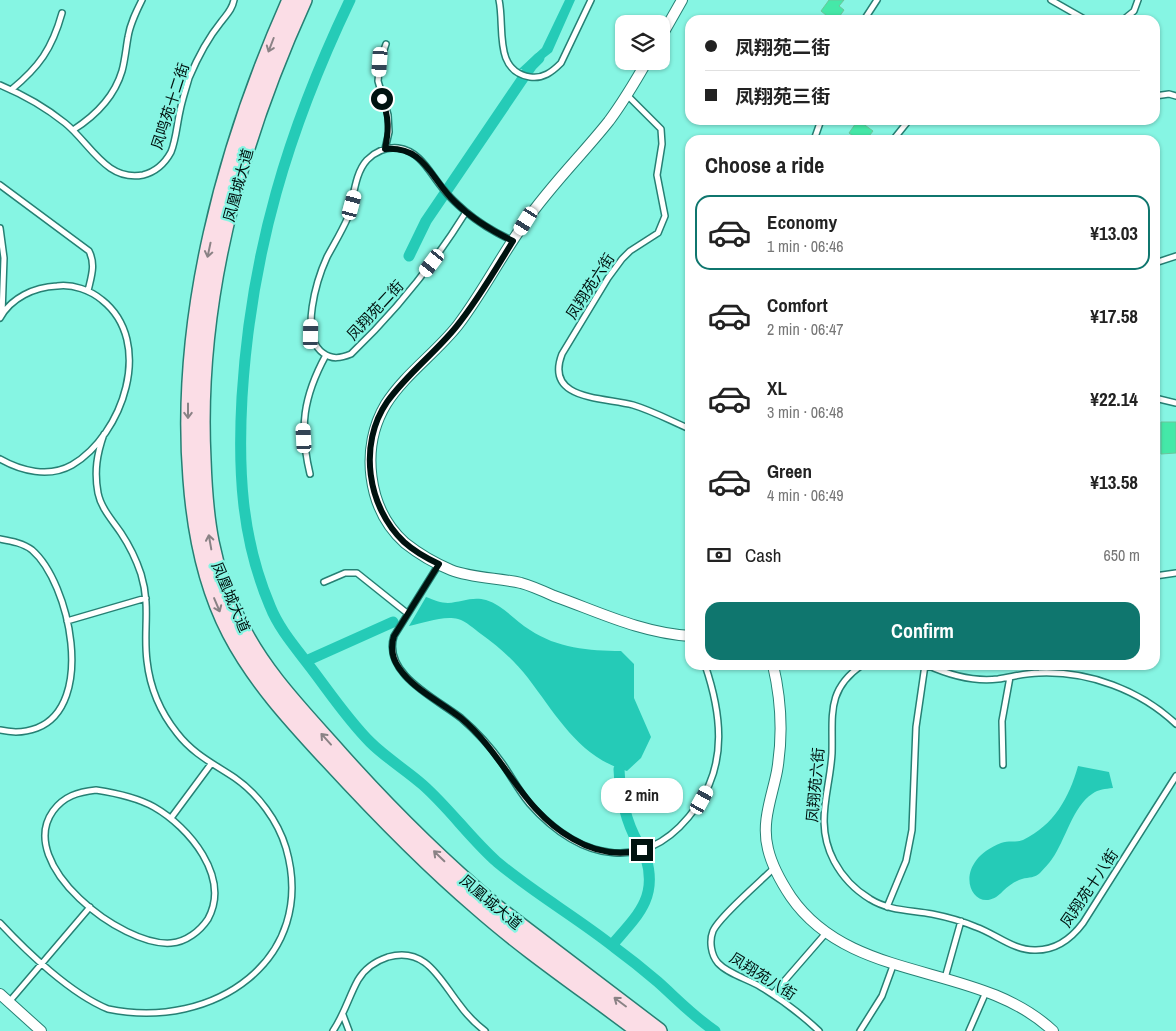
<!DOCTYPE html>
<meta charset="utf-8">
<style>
:root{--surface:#fff;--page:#f6f6f6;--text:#222;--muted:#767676;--line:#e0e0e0;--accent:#0f766e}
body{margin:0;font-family:"Archivo Narrow","Noto Sans SC",sans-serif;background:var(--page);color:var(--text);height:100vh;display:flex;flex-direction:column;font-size:19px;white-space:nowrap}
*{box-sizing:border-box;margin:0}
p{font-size:16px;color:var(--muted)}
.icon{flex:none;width:28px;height:28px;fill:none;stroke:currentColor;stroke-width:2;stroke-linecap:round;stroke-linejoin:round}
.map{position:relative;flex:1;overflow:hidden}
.sheet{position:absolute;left:685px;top:135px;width:475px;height:535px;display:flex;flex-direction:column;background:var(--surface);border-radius:15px;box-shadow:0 1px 4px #0004}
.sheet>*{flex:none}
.banner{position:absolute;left:685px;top:15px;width:475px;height:110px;border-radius:15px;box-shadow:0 1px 4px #0004;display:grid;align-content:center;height:110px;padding:0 20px;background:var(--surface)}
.tools{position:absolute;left:615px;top:15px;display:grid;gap:10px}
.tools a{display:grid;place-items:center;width:55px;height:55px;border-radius:10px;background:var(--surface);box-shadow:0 1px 4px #0004;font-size:25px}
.end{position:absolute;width:22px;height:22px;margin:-11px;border:6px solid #00120f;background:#fff;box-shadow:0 0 0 2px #fff}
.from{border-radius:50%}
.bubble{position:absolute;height:35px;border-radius:15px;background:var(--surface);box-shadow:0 1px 4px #0004;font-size:16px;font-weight:800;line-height:35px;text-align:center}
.car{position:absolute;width:15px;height:30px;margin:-15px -8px;border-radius:6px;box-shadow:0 0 4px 1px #0007;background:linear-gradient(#fff 24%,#345 0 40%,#fff 0 76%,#345 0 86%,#fff 0)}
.banner b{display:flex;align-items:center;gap:18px;height:48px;font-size:19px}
.banner b+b{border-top:1px solid var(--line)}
.banner i{width:12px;height:12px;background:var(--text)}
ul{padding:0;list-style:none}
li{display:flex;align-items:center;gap:15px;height:75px;margin:0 10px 8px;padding:0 10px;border:2px solid transparent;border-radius:15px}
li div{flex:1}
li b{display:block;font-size:19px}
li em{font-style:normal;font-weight:800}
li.selected{border-color:var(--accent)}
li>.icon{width:45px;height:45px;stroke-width:1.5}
h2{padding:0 20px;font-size:22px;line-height:60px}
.pay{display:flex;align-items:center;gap:12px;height:55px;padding:0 20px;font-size:19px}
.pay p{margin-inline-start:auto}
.button{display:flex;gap:10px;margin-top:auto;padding:10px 20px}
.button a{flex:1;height:58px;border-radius:15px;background:var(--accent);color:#fff;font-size:20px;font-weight:800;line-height:58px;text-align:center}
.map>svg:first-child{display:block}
</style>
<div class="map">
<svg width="1176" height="1031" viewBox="0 0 1176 1031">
<rect width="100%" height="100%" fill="#86f5e3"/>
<path fill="#25cbb7" d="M565,0H575L552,52L529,70L519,69L542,48Z
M426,597C434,600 441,603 448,603C461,602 473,596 486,600C503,605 515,621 530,630C557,648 589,651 621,651L634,664V698L651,737L641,758L627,771C579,757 557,716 528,678C515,661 498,646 481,634C474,629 466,621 458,619C444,615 423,623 409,626Z
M1078,766L1109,772L1113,788C1105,789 1099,789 1092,794C1073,806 1065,841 1052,859C1049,864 1044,868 1040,873C1035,878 1029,877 1022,879C1015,881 1008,886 1003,891C975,922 945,865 1001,843C1008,840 1016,843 1023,840C1054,825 1069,798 1078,766Z"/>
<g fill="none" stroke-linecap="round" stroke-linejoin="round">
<path stroke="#25cbb7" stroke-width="11" d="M350,0C288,130 251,252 242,397C238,469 241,538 270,606C279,629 296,648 311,668C330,693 348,720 370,742C386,758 406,770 423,785C450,809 470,838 497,862C534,893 576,917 614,947C629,958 644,970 658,982C677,999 694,1017 715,1031
M409,256L426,221L532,65L539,58
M306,661L393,622
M619,769C620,794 625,820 638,843
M612,945C637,916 658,898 646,858"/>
</g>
<path fill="#45e8a8" stroke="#6cc59c" d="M829,0H844L839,6L844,10L837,20H832L821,11Z
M858,120L873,131L866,140H859L849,133Z
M1161,422H1176V453L1161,454Z"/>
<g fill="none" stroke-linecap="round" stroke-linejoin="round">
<g stroke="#268074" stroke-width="8">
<path id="service" d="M499,0C505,27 493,71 530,77C543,79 552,72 561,63L591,0
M1051,0L1086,20
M864,20L877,0
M1123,20L1134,11L1138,0
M0,85C24,95 45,107 65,123C90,143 106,182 143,175C155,172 165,163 171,152C176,140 177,124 180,111C182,100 186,89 189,78C197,59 208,38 221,22C227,14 232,10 234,0
M11,90C39,67 52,49 62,13
M627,95L661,129L662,144L657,175L665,216L658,233L630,251L622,259L608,278L562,354C544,401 604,397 633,405C653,411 671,421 690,429
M1155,96L1169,94L1176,96
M1094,120H1099
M73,130C95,116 114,98 122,71C125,60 126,48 128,37C130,24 136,12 142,0
M814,140L821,120
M893,140L909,120
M385,149L389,132L388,115L378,81L380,62L386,44
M0,185L89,251C96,265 91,277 88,291
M466,212C433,265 396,311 351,354C341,358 332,360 323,353C299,336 317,279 327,257C334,244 342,231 348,217C354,199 354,174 367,160C375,152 386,147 398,148C421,151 430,174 444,190C450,198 458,205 465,211C480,224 496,233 513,241
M0,228L4,258L2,314
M1155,263L1176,256
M0,318C11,298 34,287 57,286C73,284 90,290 102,300C155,342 123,435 72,465C49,478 21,471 0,459
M1155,398L1176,403
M310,474C299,428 303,397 326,355
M0,539C11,541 23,543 32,550C70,583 96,705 37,728C24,733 13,733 0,730
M439,564L394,636C382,674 437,699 461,718C476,731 490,746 502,763C511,776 519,791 529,803C581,862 648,876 697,806C728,763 721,712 705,665
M1155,576L1176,573
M324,582L345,573H357L407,613
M67,621L146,598
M862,665C826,690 833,715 832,753C830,791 814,823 834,861C842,876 855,890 870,899C889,911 911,910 932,914C947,917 962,921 976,927C996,934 1014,951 1036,950C1056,950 1071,939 1083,923L1176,776
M927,665C949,675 973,682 998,679C1012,677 1025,673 1039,673C1089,671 1140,690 1176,724
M1003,765L1002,721L1010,677
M96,790C116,793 136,797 154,807C189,827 231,877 208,919C200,931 186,942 171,943C122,947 15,864 53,811C64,796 78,792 96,790Z
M171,818L211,764
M774,868C761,881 719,917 713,931C709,941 711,955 718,963C728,974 748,979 761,987C782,1000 801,1014 819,1031
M887,907L906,861L912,830L916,727L925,665
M0,923C27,952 71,994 108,1009C214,1031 318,959 286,848C278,821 258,794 235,778C214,764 193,754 177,733C161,713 150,688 147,661C143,630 151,607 141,574C136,559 129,545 121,533C112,520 101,508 98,493C94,471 97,454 104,434
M945,978L961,921
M773,994L826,933
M9,1002L90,907
M343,1015L349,1031
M333,1031C345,1013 349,996 358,980C365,968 376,961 388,957C426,946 440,980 459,1004C466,1014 476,1024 485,1031
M860,1031L882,996L894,963
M969,1031L986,992"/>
</g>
<g stroke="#268074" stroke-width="12">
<path id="minor" d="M661,37L682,0
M647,61C635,82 623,102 609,121C582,155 551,185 526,221C502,254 483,292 458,325C436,353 405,374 386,404C360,447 367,509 405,543C419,554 434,563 451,570C471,578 499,578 521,583C532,586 543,591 554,596C599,612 641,633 690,636
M773,665C781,699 783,736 777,771C772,797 761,822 768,849C772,866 781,882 791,897C852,985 979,961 1053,1031
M0,994L41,1031"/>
</g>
<g stroke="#268074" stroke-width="18">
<path id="secondary" d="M290,0C225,146 178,318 191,479C195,533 205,585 230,633C255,681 291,720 328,760C375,811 424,862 477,907C528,952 585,990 639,1031
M304,0C239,143 195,302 203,460C205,520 211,566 238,620C260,667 296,705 331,744C382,802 437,857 496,907L659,1031"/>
</g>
<use href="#service" stroke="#fff" stroke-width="5"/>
<use href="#minor" stroke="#fff" stroke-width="10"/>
<use href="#secondary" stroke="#fbdde6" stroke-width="15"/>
</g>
<defs><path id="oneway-shaft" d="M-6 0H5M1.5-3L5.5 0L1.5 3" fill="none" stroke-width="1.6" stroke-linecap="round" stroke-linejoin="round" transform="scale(1.25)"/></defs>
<g stroke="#8a8285">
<use href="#oneway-shaft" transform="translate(271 45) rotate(111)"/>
<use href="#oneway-shaft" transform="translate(209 250) rotate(102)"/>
<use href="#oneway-shaft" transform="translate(188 411) rotate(90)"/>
<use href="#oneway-shaft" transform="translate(210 542) rotate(-100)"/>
<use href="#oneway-shaft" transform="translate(217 605) rotate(67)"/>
<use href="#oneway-shaft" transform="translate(326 739) rotate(-132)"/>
<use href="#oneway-shaft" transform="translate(439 856) rotate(-136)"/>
<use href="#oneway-shaft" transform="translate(620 1002) rotate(-143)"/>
</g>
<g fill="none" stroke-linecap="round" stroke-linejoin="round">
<path stroke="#00120f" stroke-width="6" d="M382,99C389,117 389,130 385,149C425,146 430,178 455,202C472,219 492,231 513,241C495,270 478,300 456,327C435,353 407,374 387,402C358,444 367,507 404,542C414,551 426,558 439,564L394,636C390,648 392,658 399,668C414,690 441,702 461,718C505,755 521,810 573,839C595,852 618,856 642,850"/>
</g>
<g text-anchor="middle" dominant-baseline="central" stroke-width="4.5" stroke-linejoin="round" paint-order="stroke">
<g font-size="15" fill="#00120f" stroke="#86f5e3">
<text transform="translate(170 106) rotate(-72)">凤鸣苑十二街</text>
<text transform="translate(238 185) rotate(-75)">凤凰城大道</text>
<text transform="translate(590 286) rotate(-57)">凤翔苑六街</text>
<text transform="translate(375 310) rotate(-47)">凤翔苑二街</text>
<text transform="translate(231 597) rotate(67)">凤凰城大道</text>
<text transform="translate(815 785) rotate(-85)">凤翔苑六街</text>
<text transform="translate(1089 888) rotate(-56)">凤翔苑十八街</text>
<text transform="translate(491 902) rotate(40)">凤凰城大道</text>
<text transform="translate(763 976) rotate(32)">凤翔苑八街</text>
</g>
</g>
</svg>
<div class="tools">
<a><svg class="icon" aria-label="layers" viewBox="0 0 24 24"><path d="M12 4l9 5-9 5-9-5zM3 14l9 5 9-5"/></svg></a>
</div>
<i class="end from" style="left:382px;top:99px"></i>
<i class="end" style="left:642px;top:850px"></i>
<div class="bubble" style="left:601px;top:778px;width:82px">2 min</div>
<i class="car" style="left:380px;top:62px;rotate:184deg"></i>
<i class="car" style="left:352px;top:205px;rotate:15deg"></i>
<i class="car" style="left:526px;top:221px;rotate:212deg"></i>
<i class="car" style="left:432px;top:263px;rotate:217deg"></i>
<i class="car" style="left:311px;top:334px;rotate:1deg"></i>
<i class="car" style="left:304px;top:438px;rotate:357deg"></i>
<i class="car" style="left:702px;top:800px;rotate:29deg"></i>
<div class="banner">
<b><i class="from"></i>凤翔苑二街</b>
<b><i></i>凤翔苑三街</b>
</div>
<section class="sheet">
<h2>Choose a ride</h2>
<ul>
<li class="selected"><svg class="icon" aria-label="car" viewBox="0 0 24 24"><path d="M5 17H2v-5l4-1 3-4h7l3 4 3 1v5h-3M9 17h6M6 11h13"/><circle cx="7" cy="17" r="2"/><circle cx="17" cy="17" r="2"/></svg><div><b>Economy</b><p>1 min · 06:46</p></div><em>¥13.03</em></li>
<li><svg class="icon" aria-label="car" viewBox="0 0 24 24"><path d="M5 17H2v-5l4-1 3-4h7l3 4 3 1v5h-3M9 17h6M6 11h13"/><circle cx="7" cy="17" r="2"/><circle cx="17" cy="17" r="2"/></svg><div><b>Comfort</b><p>2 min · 06:47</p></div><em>¥17.58</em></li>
<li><svg class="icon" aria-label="car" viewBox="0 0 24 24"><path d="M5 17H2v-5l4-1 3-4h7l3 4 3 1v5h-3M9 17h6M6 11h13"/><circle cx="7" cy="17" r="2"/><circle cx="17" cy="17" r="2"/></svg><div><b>XL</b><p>3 min · 06:48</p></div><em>¥22.14</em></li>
<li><svg class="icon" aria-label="car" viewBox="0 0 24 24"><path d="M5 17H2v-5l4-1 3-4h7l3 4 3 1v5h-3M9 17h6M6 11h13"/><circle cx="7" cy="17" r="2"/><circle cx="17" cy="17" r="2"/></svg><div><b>Green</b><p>4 min · 06:49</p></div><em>¥13.58</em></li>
</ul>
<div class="pay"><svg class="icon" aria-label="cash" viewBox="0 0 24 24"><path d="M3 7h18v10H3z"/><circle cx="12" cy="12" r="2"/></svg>Cash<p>650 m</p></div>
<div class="button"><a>Confirm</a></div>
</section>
</div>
